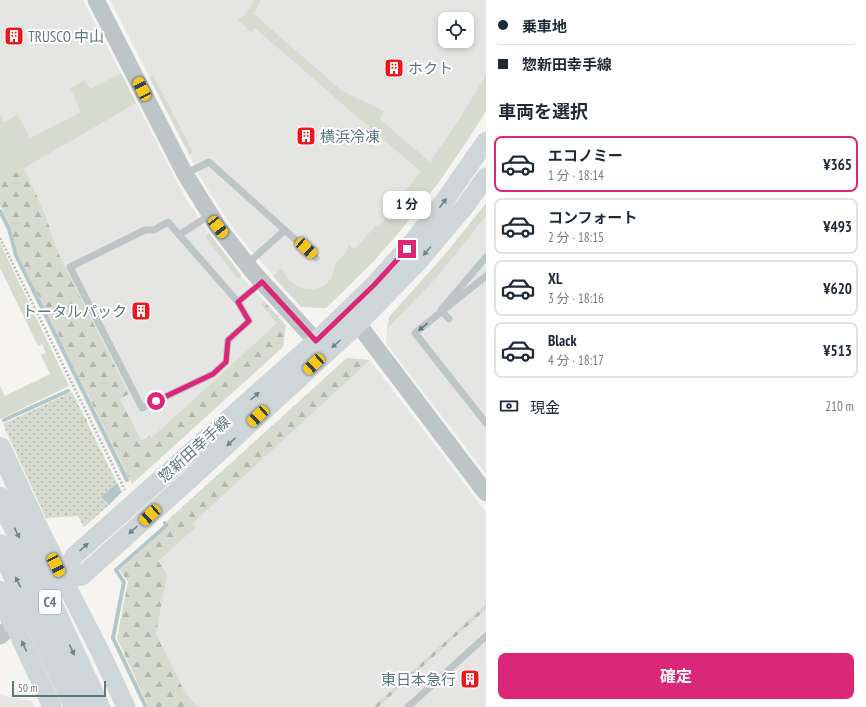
<!DOCTYPE html>
<html lang="ja">
<meta charset="utf-8">
<style>
:root{--surface:#fff;--page:#f6f6f7;--text:#1f2937;--muted:#747a83;--line:#e0e1e3;--accent:#db2777}
body{margin:0;font-family:"PT Sans Narrow","Noto Sans JP",sans-serif;background:var(--page);color:var(--text);height:100vh;display:flex;flex-direction:column;font-size:15px;white-space:nowrap}
*{box-sizing:border-box;margin:0}
p{font-size:13px;color:var(--muted)}
.icon{flex:none;width:22px;height:22px;fill:none;stroke:currentColor;stroke-width:2;stroke-linecap:round;stroke-linejoin:round}
.map{position:relative;flex:1;overflow:hidden}
.drawer{display:flex;flex-direction:column;background:var(--surface);width:380px}
.drawer>*{flex:none}
.banner{display:grid;align-content:center;height:88px;padding:0 12px;background:var(--surface)}
.buttons{position:absolute;left:438px;top:12px;display:grid;gap:8px}
.buttons a{display:grid;place-items:center;width:36px;height:36px;border-radius:8px;background:var(--surface);box-shadow:0 2px 6px #0003;font-size:20px}
.scale{position:absolute;left:12px;bottom:10px;width:94px;box-sizing:border-box;padding-left:4px;border:2px solid #5d787d;border-top:0;font-size:11px;line-height:14px;white-space:nowrap;color:#5d787d;-webkit-text-stroke:3px #fff;paint-order:stroke}
.end{position:absolute;width:18px;height:18px;margin:-9px;border:5px solid #db2777;background:#fff;box-shadow:0 0 0 2px #fff}
.from{border-radius:50%}
.bubble{position:absolute;height:28px;border-radius:8px;background:var(--surface);box-shadow:0 2px 6px #0003;font-size:13px;font-weight:700;line-height:28px;text-align:center}
.car{position:absolute;width:12px;height:24px;margin:-12px -6px;border-radius:5px;box-shadow:0 0 3px 1px #0007;background:linear-gradient(#f5c518 24%,#345 0 40%,#f5c518 0 76%,#345 0 86%,#f5c518 0)}
.banner b{display:flex;align-items:center;gap:14px;height:38px;font-size:15px}
.banner b+b{border-top:1px solid var(--line)}
.banner i{width:10px;height:10px;background:var(--text)}
ul{padding:0;list-style:none}
li{display:flex;align-items:center;gap:12px;height:56px;margin:0 8px 6px;padding:0 4px;border:2px solid var(--line);border-radius:8px}
li div{flex:1}
li b{display:block;font-size:15px}
li em{font-style:normal;font-weight:700}
li.current{border-color:var(--accent)}
li>.icon{width:36px;height:36px;stroke-width:1.5}
h2{padding:0 12px;font-size:18px;line-height:48px}
.pay{display:flex;align-items:center;gap:10px;height:44px;padding:0 12px;font-size:15px}
.pay p{margin-inline-start:auto}
.action{display:flex;gap:8px;margin-top:auto;padding:8px 12px}
.action a{flex:1;height:46px;border-radius:8px;background:var(--accent);color:#fff;font-size:16px;font-weight:700;line-height:46px;text-align:center}
main{display:flex;flex:1;min-height:0}
.map>svg:first-child{display:block}
</style>
<main>
<div class="map">
<svg width="486" height="707" viewBox="0 0 486 707">
<defs>
<pattern id="forest-firs" width="22" height="20" patternUnits="userSpaceOnUse"><rect width="22" height="20" fill="#d6dacf"/><path d="M5 1l3.5 6h-7zM16 11l3.5 6h-7z" fill="#b1b6ad"/></pattern>
<pattern id="park-dots" width="8" height="8" patternUnits="userSpaceOnUse"><rect width="8" height="8" fill="#d6dacf"/><path d="M2 2h.1M6 6h.1" fill="none" stroke="#b1b6ad" stroke-width="1.8" stroke-linecap="round"/></pattern>
</defs>
<rect width="100%" height="100%" fill="#f5f4f0"/>
<path fill="#e5e5e4" fill-rule="evenodd" d="M0,0H83L185,197L210,235L242,277L263,300L261,306L277,323L151,438L150,436L141,440L120,399L129,394L61,259L53,239L46,216L24,168L0,182Z
M110,0H486V111L465,144L418,210L374,261L326,308L301,307L244,242L230,224L202,180ZM445,19H467V41H445Z
M486,216V474L386,343L387,329L439,275Z
M347,358L370,360L486,512V707H149L117,638L128,582L120,570L170,525L167,521Z
M0,695L32,701L34,707H0Z"/>
<path fill="#d6dacf" d="M254,0H261L254,14L342,91L384,111L380,119L430,162L460,118L486,75V111L465,144L439,182L399,232L374,261L326,308L301,307L273,276L282,268C288,287 312,297 328,282C335,276 333,267 336,262C337,261 339,260 341,259C345,255 347,250 349,245L353,249L355,247L356,248L377,224L379,226L389,215L386,212L421,172L255,28L251,32L238,20L246,14Z
M121,73L136,103L0,182V115L4,122L18,115L30,138L81,112L70,88L85,80L90,89Z
M153,75L193,152L189,154L149,77Z
M486,203V216L439,275L387,329L389,317L447,252Z
M209,233L242,276L237,278L206,238V235Z
M0,243L69,386L0,419V386L5,396L50,374L41,355L46,353L42,344L38,346L0,268Z"/>
<path fill="url(#forest-firs)" d="M24,168L46,216L53,239L61,259L129,394L120,399L141,440L150,436L151,438L277,323L261,305L263,300L286,325L283,347L132,484L18,254L11,228L0,205V182Z
M347,358L370,360L193,523L196,527L158,561L167,574L156,634L184,691L198,707H149L117,638L128,582L120,570L170,525L167,521Z
M486,604V609L378,707H373Z"/>
<path fill="url(#park-dots)" d="M72,392L117,483L102,497L109,505L84,527L78,516L46,518L3,424Z"/>
<path fill="#b4c7c8" d="M117,483L122,492L109,505L101,497Z"/>
<g fill="none" stroke-linecap="round" stroke-linejoin="round">
<path stroke="#b4c7c8" stroke-width="4" d="M0,211L9,229L16,255L127,480
M4,420L68,391
M146,707L113,638L124,582L116,570L167,525L165,523"/>
<path stroke="#b8bdbe" stroke-width="2.5" stroke-dasharray="2 2" stroke-linecap="butt" d="M0,238L125,490
M81,422L89,418"/>
<path stroke="#bec5c7" stroke-width="7" d="M185,174L209,162L316,258
M179,235L210,215
M247,264L285,230
M486,276L415,333L486,423
M238,302L168,222L154,230H145L70,267L142,408L213,374L226,362L228,340L249,321L238,302L262,282
M449,319L441,310L486,257
M408,707L486,636"/>
<path stroke="#bec5c7" stroke-width="17" d="M96,0L185,174L218,227L253,272L316,341
M358,324L486,493
M0,636L14,624"/>
<path stroke="#ced6d8" stroke-width="19" d="M63,579L82,576L188,481L358,324L418,262L466,205L486,177
M63,579L99,649L126,707
M55,587L63,579L74,556L316,341L374,285L416,238L445,200L486,141
M24,615L14,624L52,707"/>
<path stroke="#ced6d8" stroke-width="22" d="M0,448L40,534L63,579
M0,498L37,573L99,707
M0,545L75,707
M0,592L14,624"/>
</g>
<defs><path id="oneway-solid" d="M-6-.8H1V-3.2L6.5 0L1 3.2V.8H-6Z"/></defs>
<g fill="#6e868b">
<use href="#oneway-solid" transform="translate(443 203) rotate(-53)"/>
<use href="#oneway-solid" transform="translate(427 251) rotate(130)"/>
<use href="#oneway-solid" transform="translate(336 344) rotate(138)"/>
<use href="#oneway-solid" transform="translate(255 396) rotate(-42)"/>
<use href="#oneway-solid" transform="translate(231 442) rotate(137)"/>
<use href="#oneway-solid" transform="translate(133 530) rotate(138)"/>
<use href="#oneway-solid" transform="translate(17 533) rotate(64)"/>
<use href="#oneway-solid" transform="translate(84 547) rotate(-42)"/>
<use href="#oneway-solid" transform="translate(18 582) rotate(-116)"/>
<use href="#oneway-solid" transform="translate(24 646) rotate(-115)"/>
<use href="#oneway-solid" transform="translate(72 650) rotate(65)"/>
</g>
<use fill="#5d787d" href="#oneway-solid" transform="translate(423 327) rotate(141)"/>
<g fill="none" stroke-linecap="round" stroke-linejoin="round">
<path stroke="#db2777" stroke-width="5" d="M156,401L213,374L226,362L228,340L249,321L238,302L262,282L316,341L374,285L407,249"/>
</g>
<defs>
<g id="building-square" transform="scale(1)"><rect x="-9" y="-9" width="18" height="18" rx="4" fill="#ee161a" stroke="#fff"/><path d="M-4-6H4V6H1V3H-1V6H-4ZM-2.5-4.3h1.7v1.8h-1.7ZM.8-4.3h1.7v1.8H.8ZM-2.5-1h1.7V.8h-1.7ZM.8-1h1.7V.8H.8Z" fill="#fff"/></g>
</defs>
<g fill-rule="evenodd">
<use href="#building-square" x="14" y="36"/>
<use href="#building-square" x="394" y="68"/>
<use href="#building-square" x="306" y="136"/>
<use href="#building-square" x="141" y="311"/>
<use href="#building-square" x="470" y="679"/>
</g>
<g text-anchor="middle" dominant-baseline="central" stroke-width="4" stroke-linejoin="round" paint-order="stroke">
<rect fill="#fff" stroke="#8ea0a4" stroke-width="1" x="39" y="590" width="22" height="24" rx="3"/>
<g font-size="14" font-weight="bold" fill="#5d787d">
<text x="50" y="602">C4</text>
</g>
<g font-size="15" fill="#5d787d" stroke="#fff" text-anchor="start">
<text x="28" y="36">TRUSCO 中山</text>
<text x="408" y="68">ホクト</text>
<text x="320" y="136">横浜冷凍</text>
<text x="127" y="311" text-anchor="end">トータルパック</text>
<text x="456" y="679" text-anchor="end">東日本急行</text>
</g>
<g font-size="15" fill="#5d787d" stroke="#fff">
<text transform="translate(194 449) rotate(-42)">惣新田幸手線</text>
</g>
</g>
</svg>
<div class="buttons">
<a><svg class="icon" aria-label="locate" viewBox="0 0 24 24"><circle cx="12" cy="12" r="6"/><path d="M12 2v4M12 18v4M2 12h4M18 12h4"/></svg></a>
</div>
<div class="scale">50 m</div>
<i class="end from" style="left:156px;top:401px"></i>
<i class="end" style="left:407px;top:249px"></i>
<div class="bubble" style="left:383px;top:191px;width:48px">1 分</div>
<i class="car" style="left:142px;top:89px;rotate:333deg"></i>
<i class="car" style="left:218px;top:227px;rotate:142deg"></i>
<i class="car" style="left:306px;top:248px;rotate:132deg"></i>
<i class="car" style="left:314px;top:364px;rotate:227deg"></i>
<i class="car" style="left:258px;top:416px;rotate:227deg"></i>
<i class="car" style="left:150px;top:515px;rotate:228deg"></i>
<i class="car" style="left:56px;top:565px;rotate:153deg"></i>
</div>
<section class="drawer">
<div class="banner">
<b><i class="from"></i>乗車地</b>
<b><i></i>惣新田幸手線</b>
</div>
<h2>車両を選択</h2>
<ul>
<li class="current"><svg class="icon" aria-label="car" viewBox="0 0 24 24"><path d="M5 17H2v-5l4-1 3-4h7l3 4 3 1v5h-3M9 17h6M6 11h13"/><circle cx="7" cy="17" r="2"/><circle cx="17" cy="17" r="2"/></svg><div><b>エコノミー</b><p>1 分 · 18:14</p></div><em>¥365</em></li>
<li><svg class="icon" aria-label="car" viewBox="0 0 24 24"><path d="M5 17H2v-5l4-1 3-4h7l3 4 3 1v5h-3M9 17h6M6 11h13"/><circle cx="7" cy="17" r="2"/><circle cx="17" cy="17" r="2"/></svg><div><b>コンフォート</b><p>2 分 · 18:15</p></div><em>¥493</em></li>
<li><svg class="icon" aria-label="car" viewBox="0 0 24 24"><path d="M5 17H2v-5l4-1 3-4h7l3 4 3 1v5h-3M9 17h6M6 11h13"/><circle cx="7" cy="17" r="2"/><circle cx="17" cy="17" r="2"/></svg><div><b>XL</b><p>3 分 · 18:16</p></div><em>¥620</em></li>
<li><svg class="icon" aria-label="car" viewBox="0 0 24 24"><path d="M5 17H2v-5l4-1 3-4h7l3 4 3 1v5h-3M9 17h6M6 11h13"/><circle cx="7" cy="17" r="2"/><circle cx="17" cy="17" r="2"/></svg><div><b>Black</b><p>4 分 · 18:17</p></div><em>¥513</em></li>
</ul>
<div class="pay"><svg class="icon" aria-label="cash" viewBox="0 0 24 24"><path d="M3 7h18v10H3z"/><circle cx="12" cy="12" r="2"/></svg>現金<p>210 m</p></div>
<div class="action"><a>確定</a></div>
</section>
</main>
